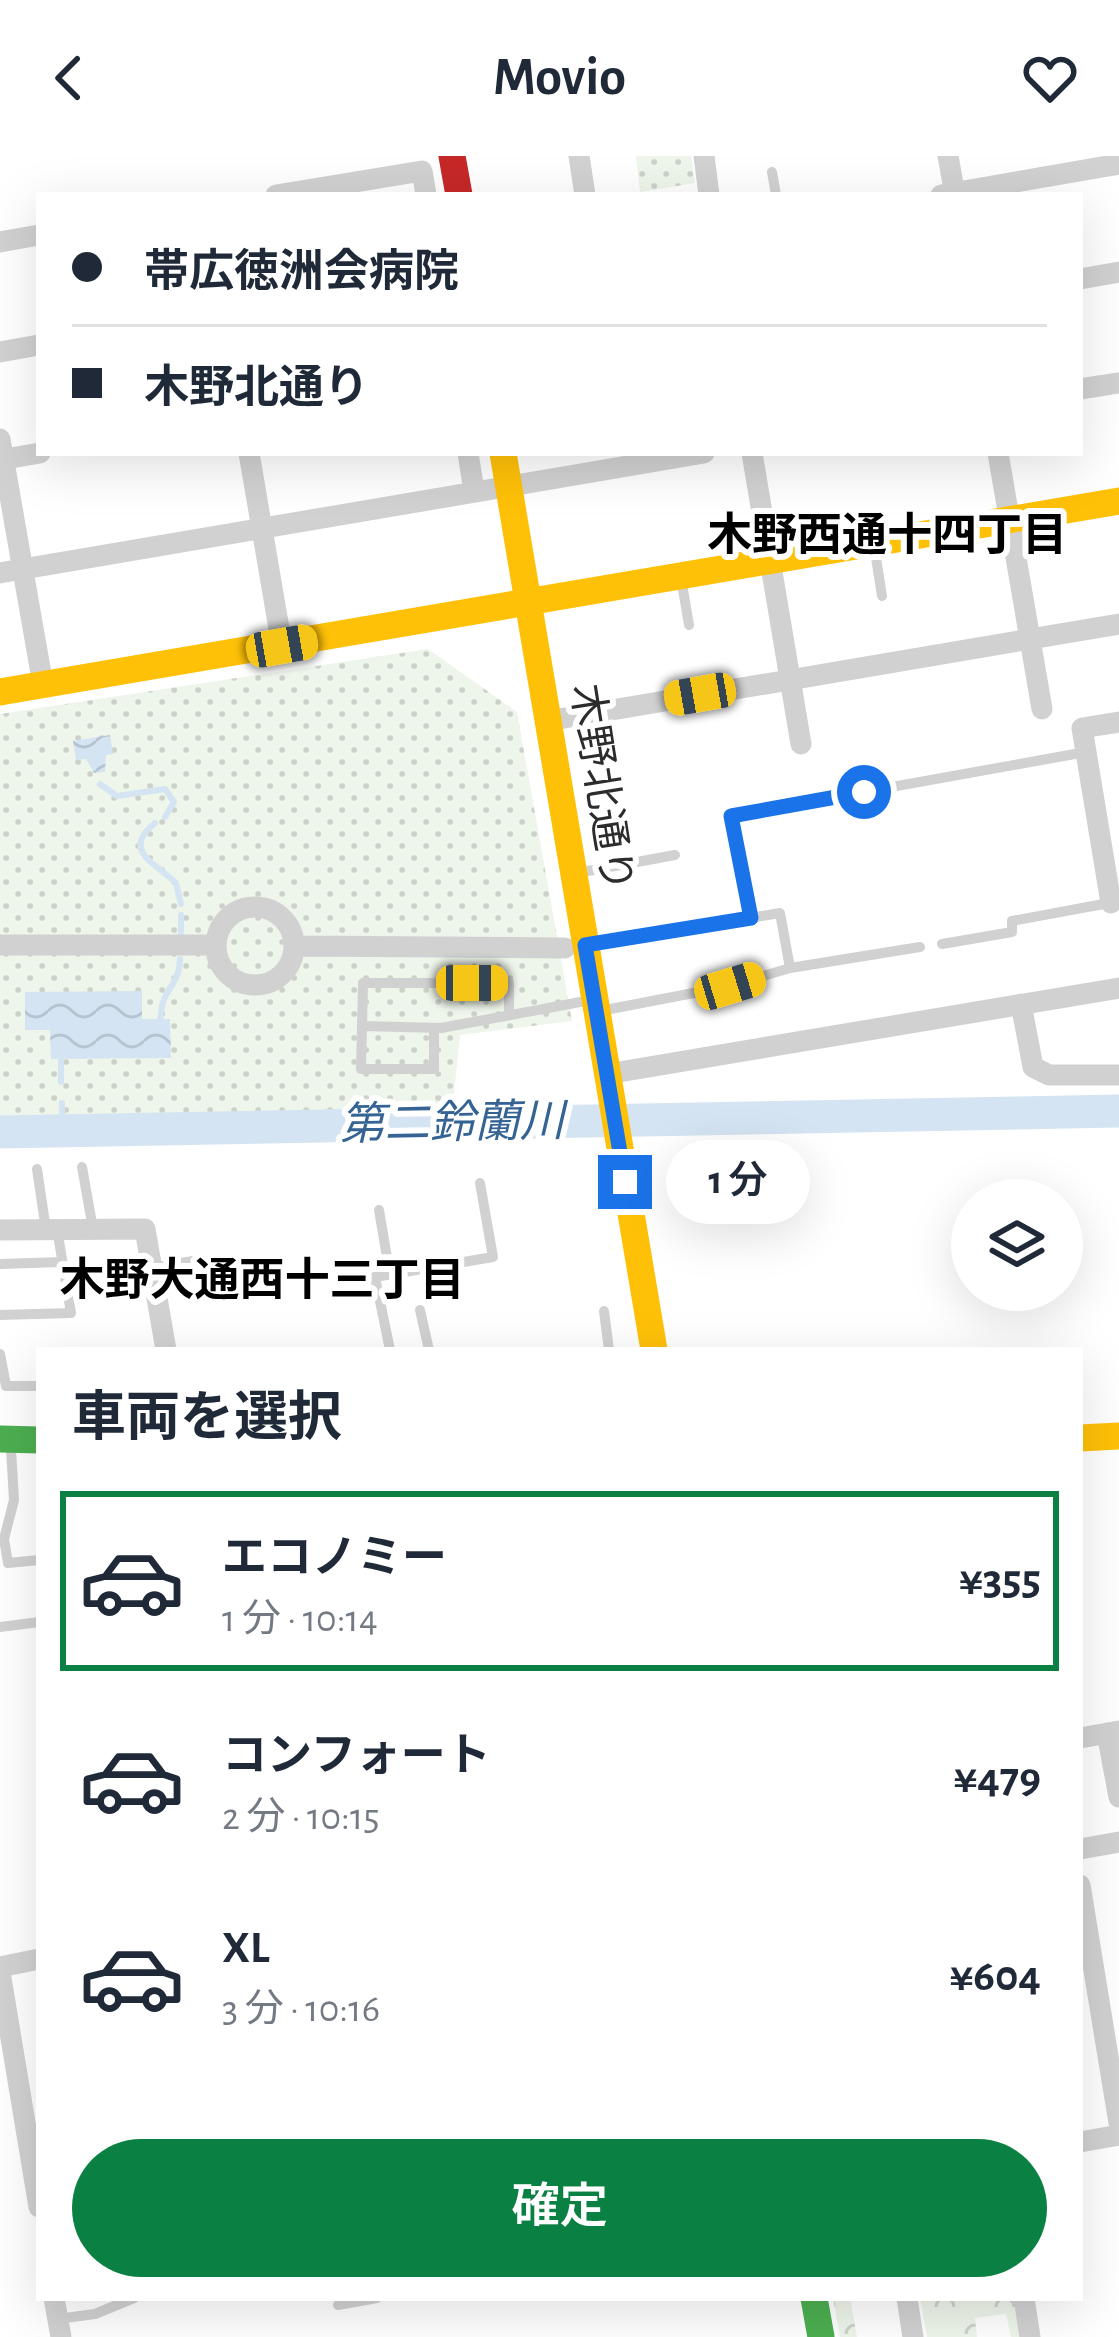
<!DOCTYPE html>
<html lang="ja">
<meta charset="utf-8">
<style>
:root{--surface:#fff;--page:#f2f2f3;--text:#1f2937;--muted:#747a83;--line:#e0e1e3;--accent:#0b8043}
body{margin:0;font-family:"Alegreya Sans","Noto Sans JP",sans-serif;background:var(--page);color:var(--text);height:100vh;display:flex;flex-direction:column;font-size:45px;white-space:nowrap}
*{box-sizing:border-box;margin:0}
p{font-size:39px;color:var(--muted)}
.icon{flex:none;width:66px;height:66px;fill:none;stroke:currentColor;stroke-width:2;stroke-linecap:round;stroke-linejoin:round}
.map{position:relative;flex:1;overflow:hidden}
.details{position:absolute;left:36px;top:1191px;width:1047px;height:954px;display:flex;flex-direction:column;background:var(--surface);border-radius:0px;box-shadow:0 12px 48px #0002}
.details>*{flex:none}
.banner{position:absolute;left:36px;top:36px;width:1047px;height:264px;border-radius:0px;box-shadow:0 12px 48px #0002;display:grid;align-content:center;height:264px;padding:0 36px;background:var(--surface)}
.fabs{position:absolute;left:951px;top:1023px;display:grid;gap:24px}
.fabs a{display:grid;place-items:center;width:132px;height:132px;border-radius:50%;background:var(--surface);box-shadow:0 12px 48px #0002;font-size:60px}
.end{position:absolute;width:54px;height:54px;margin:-27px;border:15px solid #1a73e8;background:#fff;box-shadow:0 0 0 6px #fff}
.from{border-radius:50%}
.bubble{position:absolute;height:84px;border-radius:42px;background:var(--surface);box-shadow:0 12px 48px #0002;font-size:39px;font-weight:600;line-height:84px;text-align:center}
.car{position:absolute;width:36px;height:72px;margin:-36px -18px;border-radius:15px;box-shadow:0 0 9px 3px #0007;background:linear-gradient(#f5c518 24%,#345 0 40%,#f5c518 0 76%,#345 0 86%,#f5c518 0)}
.banner b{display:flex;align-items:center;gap:42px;height:114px;font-size:45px}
.banner b+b{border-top:3px solid var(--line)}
.banner i{width:30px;height:30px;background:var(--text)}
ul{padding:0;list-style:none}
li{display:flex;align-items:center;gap:36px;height:180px;margin:0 24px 18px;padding:0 12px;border:6px solid transparent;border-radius:0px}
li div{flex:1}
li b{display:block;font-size:45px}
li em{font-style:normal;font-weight:600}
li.selected{border-color:var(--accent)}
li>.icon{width:108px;height:108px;stroke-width:1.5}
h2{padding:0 36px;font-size:54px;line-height:144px}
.button{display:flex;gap:24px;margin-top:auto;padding:24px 36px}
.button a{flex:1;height:138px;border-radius:72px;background:var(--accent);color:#fff;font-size:48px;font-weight:600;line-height:138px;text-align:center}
header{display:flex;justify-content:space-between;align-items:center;height:156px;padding:0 36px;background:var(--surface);font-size:54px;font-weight:600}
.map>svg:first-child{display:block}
</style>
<header><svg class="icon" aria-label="back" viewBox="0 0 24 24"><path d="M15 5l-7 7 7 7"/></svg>Movio<svg class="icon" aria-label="heart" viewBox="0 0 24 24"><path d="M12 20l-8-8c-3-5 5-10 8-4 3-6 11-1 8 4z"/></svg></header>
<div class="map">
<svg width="1119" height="2181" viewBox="0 0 1119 2181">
<defs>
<pattern id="forest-crowns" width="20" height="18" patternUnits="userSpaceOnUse" patternTransform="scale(3)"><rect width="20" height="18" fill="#eef5ea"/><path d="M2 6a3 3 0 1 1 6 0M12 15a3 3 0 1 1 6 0" fill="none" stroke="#ccd2c9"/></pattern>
<pattern id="park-dots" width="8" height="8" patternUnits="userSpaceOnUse" patternTransform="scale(3)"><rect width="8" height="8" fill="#eef5ea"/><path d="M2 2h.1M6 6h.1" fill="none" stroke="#ccd2c9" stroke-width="1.8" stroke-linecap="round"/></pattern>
<pattern id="water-waves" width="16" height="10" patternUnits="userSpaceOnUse" patternTransform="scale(3)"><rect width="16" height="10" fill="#d4e4f2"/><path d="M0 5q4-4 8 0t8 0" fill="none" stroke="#b6c4d0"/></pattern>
</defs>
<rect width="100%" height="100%" fill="#fff"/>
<path fill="url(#forest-crowns)" d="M833,2142H850L857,2181H840Z
M920,2142H1017L1025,2181H1011L1006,2158L975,2162L977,2181H927Z"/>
<path fill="url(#park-dots)" d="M636,0H691L695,27L640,36Z
M428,493L517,556L572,865L460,879L452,958L0,966V558Z"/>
<path fill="url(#water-waves)" d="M110,579L113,598L106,599L105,616L94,617L86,603L76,604L73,585Z
M142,835V863H170L171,902L51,903L50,874H25V836Z"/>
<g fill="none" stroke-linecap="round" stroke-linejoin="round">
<path stroke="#d4e4f2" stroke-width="6" d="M100,628L117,640L165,633L174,646L165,661
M155,667C120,695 157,708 176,727L181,748
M181,776V759
M160,870C160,829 179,834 180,803
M61,926V896
M62,975V947"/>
<path stroke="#d4e4f2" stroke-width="33" d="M0,976L1119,955"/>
<path stroke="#d1d1d1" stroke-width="10" d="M772,16L776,39
M874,389L882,440
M681,422L689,469
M577,717L675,699
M751,762L731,660L1086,596
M942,788L1012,776V765L1109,747
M588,789L780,757L790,812
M600,855L730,830L790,812L920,791
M362,870L441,872L591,844
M434,872V913H361L363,827H509V859
M82,1011L93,1073
M37,1013L46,1074
M379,1054L390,1119
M0,1108L62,1106
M152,1112L193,1105
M420,1154L429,1194
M604,1155L609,1194
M0,1159L71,1157L57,1073
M390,1194L375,1121L493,1101L480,1027
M0,1198L6,1230H39
M11,1293L14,1344L4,1383L8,1407L39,1404
M0,1471L39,1466
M338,2149L377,2142
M58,2163L95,2158L134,2142"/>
<path stroke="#d1d1d1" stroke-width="21" d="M579,0L585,39
M704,0L709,39
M948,0L955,39
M276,39L422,15L426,39
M941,39L1119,8
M0,86L39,79
M1080,123L1119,116
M0,196L39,189
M1080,233L1119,227
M0,283L43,529
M249,297L282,490
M468,297L474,335
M752,297L801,588
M998,297L1042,553
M0,304L40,297
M0,417L704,297
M547,565L1119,468
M1111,747L1082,572L1119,566
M216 790a39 39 0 1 1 78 0a39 39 0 1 1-78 0Z
M0,789H216
M294,790L565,792
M1021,848L1033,911L1049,919H1119
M607,918L1119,832
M0,1074L145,1073L166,1194
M1107,1577L1119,1641
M1080,1582L1119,1575
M1080,1693L1119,1686
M1080,1729L1119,1967
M0,1811L39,1803
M0,1816L39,2051
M1080,1986L1119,1979
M54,2142L61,2181
M907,2142L913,2181
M1024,2142L1030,2181"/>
<path stroke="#4caf50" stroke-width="27" d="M0,1283L39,1284
M814,2142L821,2181"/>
<path stroke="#ffc107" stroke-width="27" d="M503,297L654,1194
M0,536L1119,345
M1080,1282L1119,1280"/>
<path stroke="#c62828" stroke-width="27" d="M452,0L459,39"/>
</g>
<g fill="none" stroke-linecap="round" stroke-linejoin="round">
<path stroke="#1a73e8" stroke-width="15" d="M625,1026L585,789L751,762L731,660L864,636"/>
</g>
<g text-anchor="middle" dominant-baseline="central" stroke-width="12" stroke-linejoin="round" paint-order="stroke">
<g font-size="42" fill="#2c2c2c" stroke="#fff">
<text transform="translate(601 632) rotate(81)">木野北通り</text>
</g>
<g font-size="45" font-weight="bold" fill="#000" stroke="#fff">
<text x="887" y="380">木野西通十四丁目</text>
<text x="262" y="1125">木野大通西十三丁目</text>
</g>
<g font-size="45" font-style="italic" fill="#356494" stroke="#fff">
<text transform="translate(452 968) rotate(-1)">第二鈴蘭川</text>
</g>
</g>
</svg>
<div class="fabs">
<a><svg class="icon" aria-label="layers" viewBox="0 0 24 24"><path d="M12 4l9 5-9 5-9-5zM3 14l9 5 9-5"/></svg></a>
</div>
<i class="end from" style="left:864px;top:636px"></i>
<i class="end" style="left:625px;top:1026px"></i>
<div class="bubble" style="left:666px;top:984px;width:144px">1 分</div>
<i class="car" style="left:282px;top:490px;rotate:80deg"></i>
<i class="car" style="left:700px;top:538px;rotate:260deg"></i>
<i class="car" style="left:472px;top:827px;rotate:90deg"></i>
<i class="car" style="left:730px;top:830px;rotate:73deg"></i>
<div class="banner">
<b><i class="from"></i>帯広徳洲会病院</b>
<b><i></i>木野北通り</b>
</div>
<section class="details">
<h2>車両を選択</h2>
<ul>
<li class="selected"><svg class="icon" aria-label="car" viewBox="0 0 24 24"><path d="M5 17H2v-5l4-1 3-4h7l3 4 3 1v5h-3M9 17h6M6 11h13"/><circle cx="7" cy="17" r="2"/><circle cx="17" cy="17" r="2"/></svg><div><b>エコノミー</b><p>1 分 · 10:14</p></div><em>¥355</em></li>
<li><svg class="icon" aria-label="car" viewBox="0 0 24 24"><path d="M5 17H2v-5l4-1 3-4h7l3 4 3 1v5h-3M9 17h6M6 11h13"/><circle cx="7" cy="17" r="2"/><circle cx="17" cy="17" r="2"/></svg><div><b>コンフォート</b><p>2 分 · 10:15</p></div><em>¥479</em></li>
<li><svg class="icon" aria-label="car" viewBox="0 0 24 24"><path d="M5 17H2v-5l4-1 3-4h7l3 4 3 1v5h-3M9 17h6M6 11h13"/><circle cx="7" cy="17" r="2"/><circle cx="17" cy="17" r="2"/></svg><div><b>XL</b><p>3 分 · 10:16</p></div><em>¥604</em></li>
</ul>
<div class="button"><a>確定</a></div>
</section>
</div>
